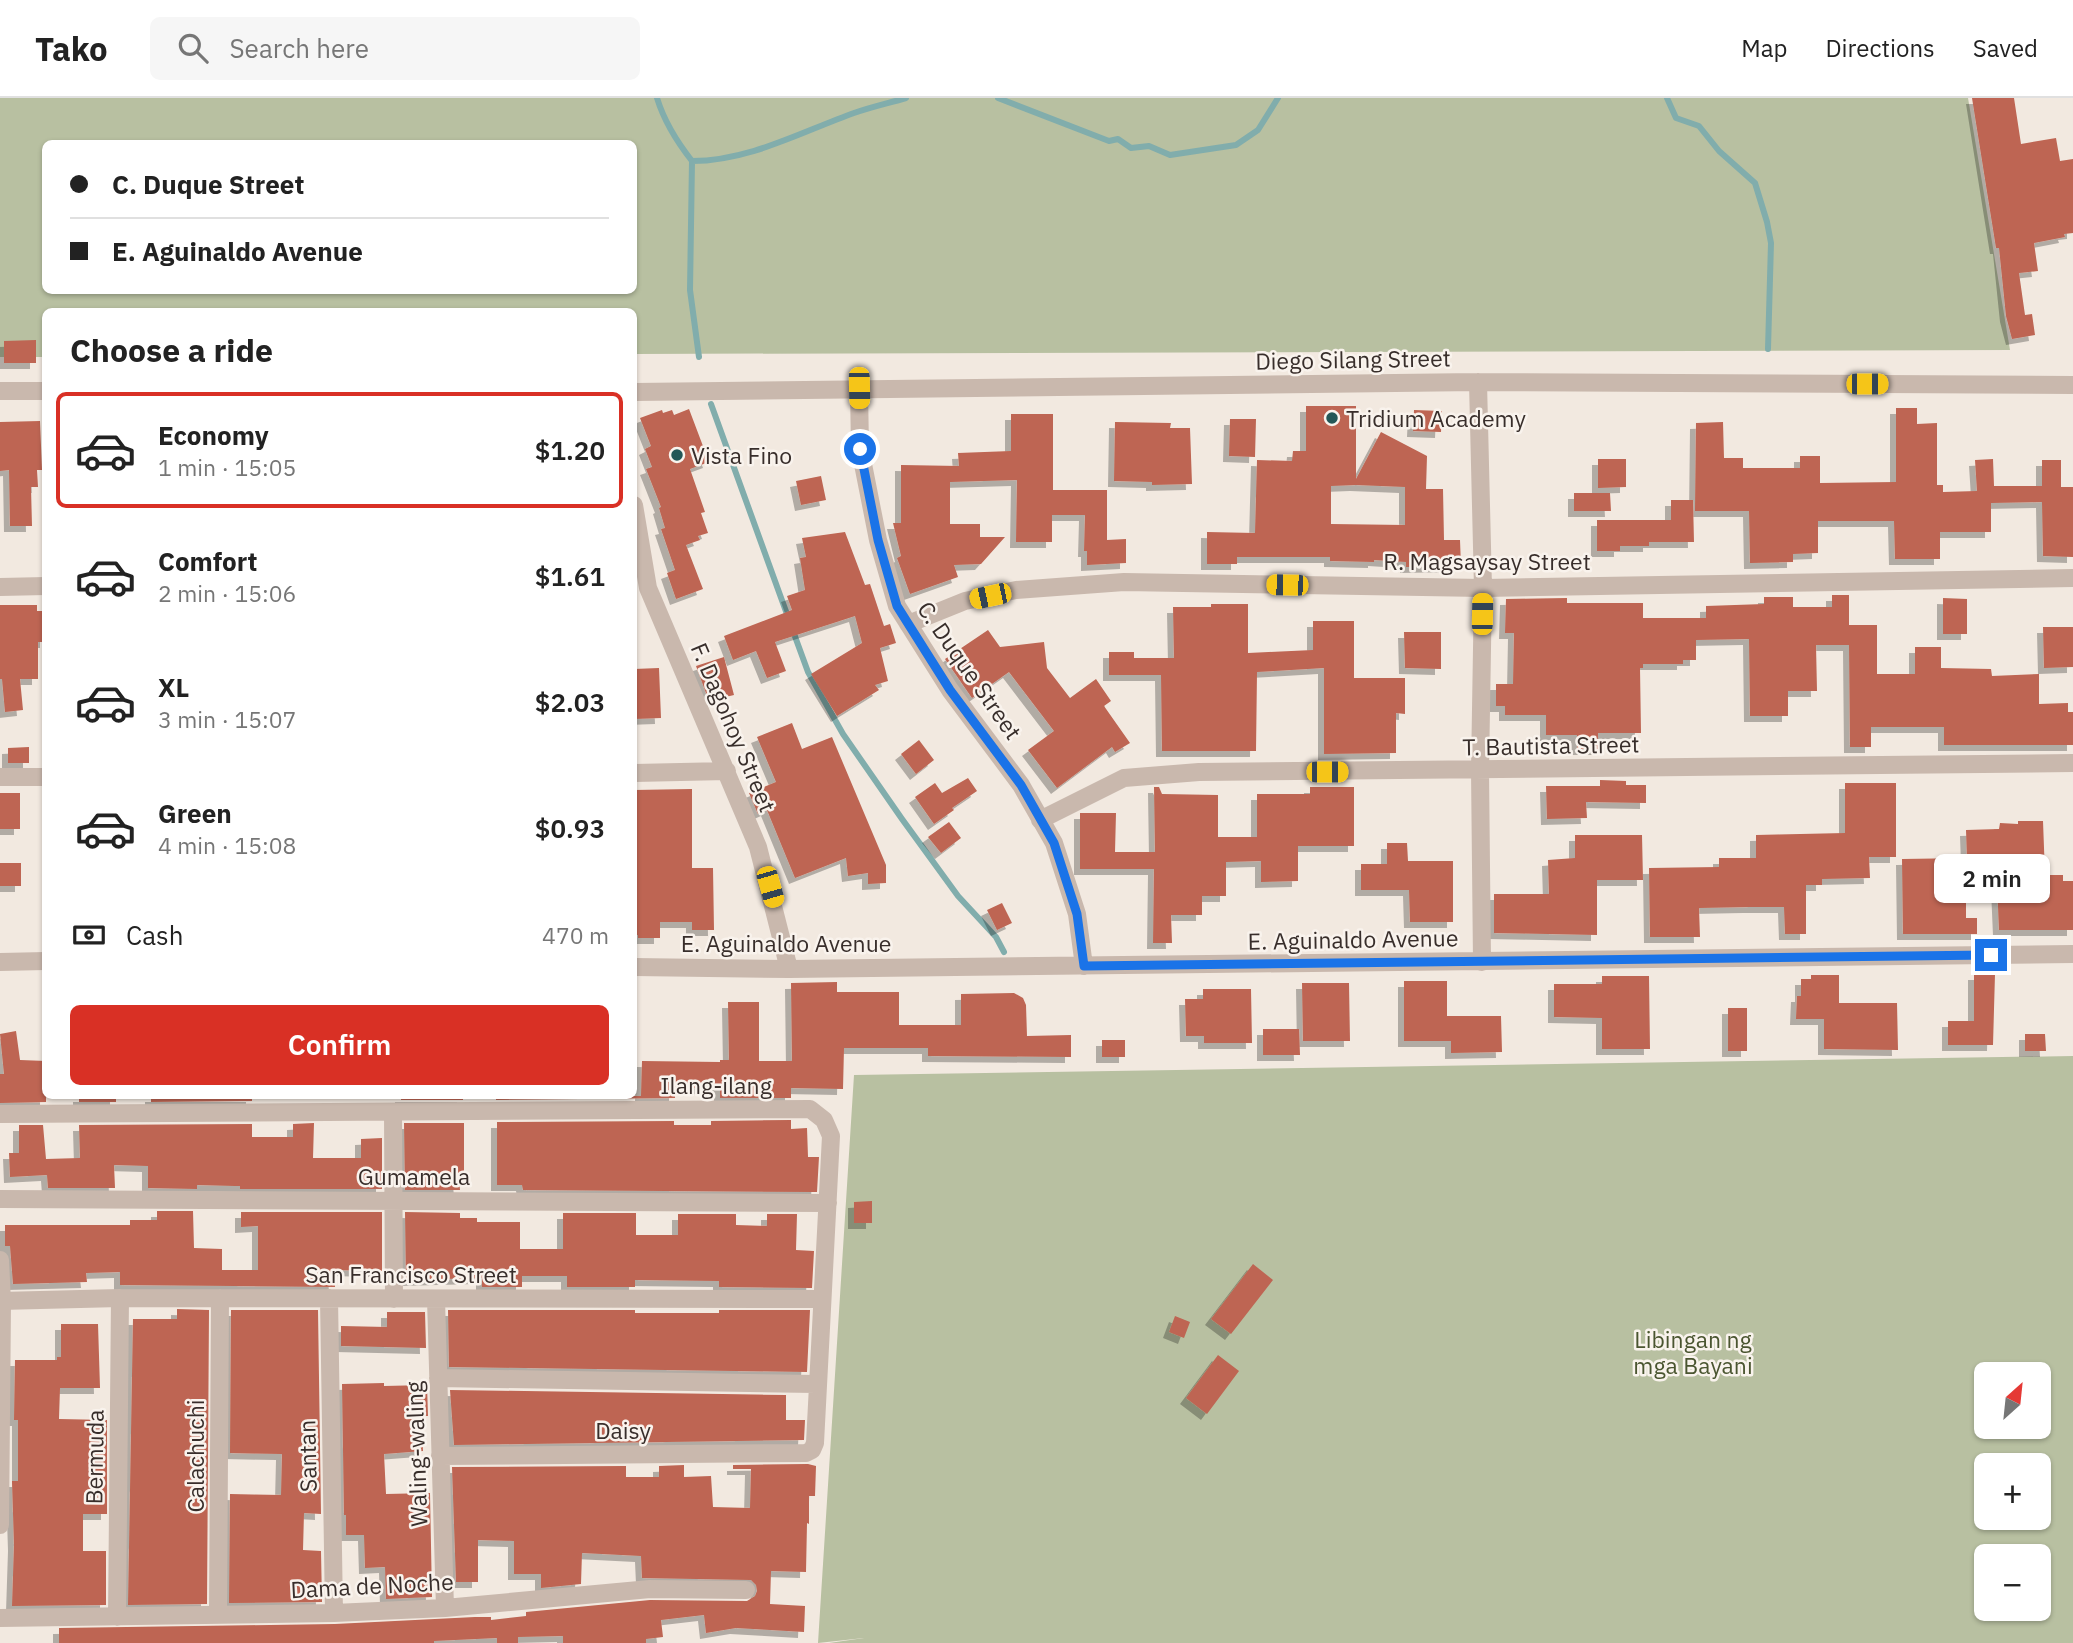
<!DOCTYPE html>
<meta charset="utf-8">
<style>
:root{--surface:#fff;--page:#f6f6f6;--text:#222;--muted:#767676;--line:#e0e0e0;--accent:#d93025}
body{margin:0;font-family:"IBM Plex Sans",sans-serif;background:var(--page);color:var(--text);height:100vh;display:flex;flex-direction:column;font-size:26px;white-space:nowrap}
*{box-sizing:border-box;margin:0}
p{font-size:23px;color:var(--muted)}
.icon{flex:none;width:38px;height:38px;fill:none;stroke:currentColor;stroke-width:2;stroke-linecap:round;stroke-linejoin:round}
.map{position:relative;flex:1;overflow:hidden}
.sheet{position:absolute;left:42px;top:210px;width:595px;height:791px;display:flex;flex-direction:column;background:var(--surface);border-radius:10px;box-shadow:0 2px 5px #0004}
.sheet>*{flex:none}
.hud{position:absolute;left:42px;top:42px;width:595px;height:154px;border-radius:10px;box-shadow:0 2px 5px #0004;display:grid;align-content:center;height:154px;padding:0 28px;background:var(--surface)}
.needle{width:46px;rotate:27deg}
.fabs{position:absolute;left:1974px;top:1264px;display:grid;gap:14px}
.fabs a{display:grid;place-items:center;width:77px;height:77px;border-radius:10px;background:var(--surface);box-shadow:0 2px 5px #0004;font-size:35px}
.end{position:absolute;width:32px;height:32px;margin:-16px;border:9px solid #1a73e8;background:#fff;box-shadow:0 0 0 4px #fff}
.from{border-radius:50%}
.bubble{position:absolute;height:49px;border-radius:10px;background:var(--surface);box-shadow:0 2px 5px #0004;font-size:23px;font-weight:600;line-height:49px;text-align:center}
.car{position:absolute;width:21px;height:42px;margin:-21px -10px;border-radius:9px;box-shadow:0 0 5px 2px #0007;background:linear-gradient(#f5c518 24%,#345 0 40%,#f5c518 0 76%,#345 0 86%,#f5c518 0)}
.hud b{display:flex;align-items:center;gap:24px;height:66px;font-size:26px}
.hud b+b{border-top:2px solid var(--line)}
.hud i{width:18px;height:18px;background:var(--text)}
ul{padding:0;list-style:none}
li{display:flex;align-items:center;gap:21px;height:116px;margin:0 14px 10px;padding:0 14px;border:4px solid transparent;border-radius:10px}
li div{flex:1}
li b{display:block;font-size:26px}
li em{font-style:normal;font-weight:600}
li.selected{border-color:var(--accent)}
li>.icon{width:63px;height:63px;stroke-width:1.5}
h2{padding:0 28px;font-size:32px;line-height:84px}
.pay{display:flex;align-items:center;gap:18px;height:77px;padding:0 28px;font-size:26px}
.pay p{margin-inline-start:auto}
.button{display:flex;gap:14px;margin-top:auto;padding:14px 28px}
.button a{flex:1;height:80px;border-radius:10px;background:var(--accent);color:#fff;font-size:28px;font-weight:600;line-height:80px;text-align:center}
header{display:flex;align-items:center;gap:42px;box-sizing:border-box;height:98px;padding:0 35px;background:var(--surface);border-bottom:2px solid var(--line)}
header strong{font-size:33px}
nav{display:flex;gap:38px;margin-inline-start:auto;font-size:24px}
.search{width:490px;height:63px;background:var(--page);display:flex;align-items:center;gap:18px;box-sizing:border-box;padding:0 24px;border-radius:10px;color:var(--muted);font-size:26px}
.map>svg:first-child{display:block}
</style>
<header>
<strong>Tako</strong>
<div class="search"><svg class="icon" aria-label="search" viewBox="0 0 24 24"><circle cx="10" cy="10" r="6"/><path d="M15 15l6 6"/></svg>Search here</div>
<nav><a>Map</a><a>Directions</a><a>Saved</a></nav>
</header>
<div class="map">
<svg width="2073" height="1545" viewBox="0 0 2073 1545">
<defs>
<filter id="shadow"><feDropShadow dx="-6" dy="6" stdDeviation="0" flood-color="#0004"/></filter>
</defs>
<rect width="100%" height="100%" fill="#f2e9e0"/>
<path fill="#b8c0a1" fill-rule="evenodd" d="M0,0H1968L2010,252L634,256V214H46L45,259H0ZM46,46H634V192H46Z
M2073,958V1545H829L864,1540L818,1545L854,977ZM1986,1276H2039V1328H1986ZM1986,1367H2039V1419H1986ZM1986,1458H2039V1510H1986Z"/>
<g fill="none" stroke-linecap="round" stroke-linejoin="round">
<path stroke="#81adac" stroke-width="6" d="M657,0C664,23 677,44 692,63C749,63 801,34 854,15C871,9 889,5 906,0
M998,0L1109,43L1118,41L1131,50L1149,48L1170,57L1236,47L1258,32L1278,0
M1667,0L1676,20L1699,28L1719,53L1755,85L1767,124L1771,145L1768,251
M692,63L690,192L699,259
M711,306L788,519
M793,533L808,574L843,636L902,721L958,798L996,839L1004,854"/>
</g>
<path fill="#be6552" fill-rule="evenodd" filter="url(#shadow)" d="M1972,0H2014L2021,46L2056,40L2060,63L2073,61V135L2064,136L2065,139L2034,145L2038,173L2019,175L2025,217L2032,216L2035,237L2012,241L2006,218L1999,150H1996Z
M36,242V265H4V243Z
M1306,308H1356V381L1381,334L1427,358L1426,391H1443L1444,442H1460L1461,468L1406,469V464L1374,462V464L1330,463V459H1237V466H1207V434L1255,435L1257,362L1292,363L1293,353H1306ZM1356,387L1405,389V427L1331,426V388Z
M1896,310H1917V326L1937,325V387H1943V394L1977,393L1975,362L1993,361L1994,388H2042V362H2061V389H2073V459L2043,458L2042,404L1991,405V434H1940V461H1895L1894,423H1818V455L1793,456V464L1750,465L1749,413H1695L1696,325L1723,324L1724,360H1743V370H1800V358H1820V385L1896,384Z
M689,311L709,364L690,371L705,414L701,415L708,435L698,438L700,442L686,447L703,491L676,501L667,475L675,472L661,431L665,430L659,410L661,409L646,371L652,369L645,351L651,348L640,320L662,312L663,315L672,312L674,317Z
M1414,312L1442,313L1441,334L1413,333Z
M1011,316H1053V392H1107V442L1126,441V465L1087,467V453H1084L1085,417H1052V444H1016L1017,382L950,384V426H980V439H1005L981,466L954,467L958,479L910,496L897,460L901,458L893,425H901V367L959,368L958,355L1011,353Z
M1230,321H1256L1255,359L1229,358Z
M40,323L42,372H37L38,389H31L32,428H10L9,372L0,373V324Z
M1115,324L1171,325L1170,330H1190L1192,386L1152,387V384L1114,383Z
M1598,361H1626V389L1598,390Z
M821,378L826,402L801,407L796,383Z
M1574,395H1610L1611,413H1574Z
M1671,402H1693L1694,444H1649V448H1620V453H1597V422H1671Z
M845,434L865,487L870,486L884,528L890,526L896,545L880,550L888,583L875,587L879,592L837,618L811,576L862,545L855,518L775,544L786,573L767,580L756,553L733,562L724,538L792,512L787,498L805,492L800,460L806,459L802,440Z
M1832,497H1849V527H1877V576H1915V549H1941V570L1991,571L1992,578L2039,576V606L2068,605V614H2073V647H1944V629H1871V649H1850L1849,547H1816L1817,593H1788V618H1750L1749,541L1696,542V562H1683V566H1643V570H1640L1641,635H1598V651H1577V637H1546V617H1505V608H1496V586H1513L1514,535H1505L1506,501L1567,500V505H1643V520H1706V508L1764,506V499H1793V509H1832Z
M1943,500L1967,501V536H1943Z
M1211,506H1248V555L1313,552V523H1354V580H1405V616L1396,615V655L1324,656V570L1257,574L1256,653H1162L1161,577H1109V554H1134V560H1174L1173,509H1211Z
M0,507H37V513H46V544H38V581H20L23,612L5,614L2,581H0Z
M2043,529H2073V569L2044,570Z
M988,532L1000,549L1044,544L1047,570L1070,600L1096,581L1111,603L1104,608L1130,645L1115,654L1112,649L1057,690L1028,652L1054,633L1009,574L972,600L945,561Z
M1404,534H1441V571L1405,570Z
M724,559L734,597L709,603L696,568Z
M659,570L661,620L634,621V571Z
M792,625L802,651L832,639L886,767V785L868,786V775L848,778L846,760L795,780L767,712L758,716L749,695L776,684L757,639Z
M919,642L934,662L916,676L901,656Z
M29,649V665H8V650Z
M968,680L977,693L952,710L954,712L934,726L915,699L935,685L942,695Z
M1600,682L1626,683V687H1646V705L1586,704L1587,720L1547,721L1546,688H1600Z
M1845,685H1896V759H1869L1870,780L1822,781V787H1806V836H1785L1784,809H1749L1699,810L1700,839H1650L1649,770L1719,769V760H1756V737L1845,735Z
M1154,689H1159L1162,696L1218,697V739H1257V696H1310V689H1354V748H1298V783L1261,784V763L1226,764V798H1202V817H1171L1172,845H1153L1154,771H1080V715H1116L1115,754H1155Z
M692,691V770H713L714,832H692V824H660V840H638V837H634V692Z
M0,695H20V731H0Z
M2018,723H2043L2045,777H2063V783H2073V832H1999L1997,785H1966V820H1977V836H1903L1902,761L1967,760L1966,732L1999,731L2000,725L2018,726Z
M949,724L961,740L941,755L928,739Z
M1575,737H1642L1643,782H1597V837L1494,835V796H1549L1548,762L1575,760Z
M1387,745H1407L1408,763H1453V824H1410L1409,792H1361V766H1387Z
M0,765H21V788H0Z
M1002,805L1012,825L997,832L987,812Z
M1974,876H1995L1993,947H1948V923H1974Z
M1811,877H1839V905H1897L1898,952L1824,951V921H1796L1797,898H1801V881H1811Z
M1602,878H1649L1650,951H1602V920L1554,919V886H1602Z
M1404,883H1447V918H1501L1502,954L1451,955V943H1404Z
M837,884V894H899V927H961V896L1014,895L1023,900L1026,907L1027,938L1071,937V959L928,958V950H844L843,991L791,990V1000H720V991L675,989V1000L496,1002V998H641L642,963L720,964V962H729L728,904H759V963H792L791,885Z
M1302,885H1349L1350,943H1303Z
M1203,891H1251L1252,945H1204V938H1186L1185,901H1203Z
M1728,910H1747V953H1728Z
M1263,931H1299L1300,957H1263Z
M16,933L20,962L46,963V1004L0,1005V976H4L0,936Z
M2025,936H2045L2046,953H2025Z
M1102,942H1125V959H1102Z
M79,998H116V1004H79Z
M151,998H252V1003L151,1004Z
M401,998H463V1002H401Z
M791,1022V1031L807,1030L808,1059H819L817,1094L523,1092L522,1087H497V1024L674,1023V1027H711V1023Z
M314,1025L313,1060H361V1041L382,1040V1091H240V1088H235L197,1087V1091L148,1090V1068L114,1067L115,1090H48L47,1077L10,1079L9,1055H19V1027H43L46,1061L80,1060L79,1027L252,1026V1039H293V1026Z
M404,1025H464V1082H459L460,1092H405Z
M872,1103V1125H854V1104Z
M157,1113H193L194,1150L222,1151V1172H258V1128L241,1129V1114H382V1173L334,1172L335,1189L120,1187V1174L86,1175L87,1184L13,1186L10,1148H5V1127H130V1122H157Z
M405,1114L460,1115V1120H477V1124H520V1151H563V1115H636V1137H678V1116H736V1127L767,1128V1116H797L796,1152L814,1153L812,1190L719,1189V1183L635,1182V1189H567V1178H522V1189H482V1180L406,1182Z
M1253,1166L1273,1182L1231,1236L1211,1221Z
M177,1211L209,1212L207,1506L128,1507L133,1221H177Z
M231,1212H318L321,1416L304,1415L303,1452L321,1453L322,1504L229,1505L230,1396L281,1397L282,1356L230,1355Z
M448,1212H635V1215H719V1212H810L807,1274L449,1269Z
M387,1214H425L426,1250L341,1248V1228L387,1229Z
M1175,1218L1190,1224L1184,1240L1169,1234Z
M61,1226H98L100,1290H60L59,1321L107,1322V1416H83V1453H106V1507L12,1508L14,1447L12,1383H18V1322H14L15,1262H57V1259H61Z
M1218,1257L1239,1273L1207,1316L1186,1300Z
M384,1285V1288L427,1287L428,1318H421L423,1353L384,1356L386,1396L430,1395L432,1499L386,1501L385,1469L365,1470L364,1437H346V1417H344L342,1286Z
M450,1292L786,1297V1322H805L804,1342L454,1347Z
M808,1366L816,1368L815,1398H809V1426L807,1425L806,1474L771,1473L770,1506L805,1508L804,1534L736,1530L706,1535L704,1517L661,1522L663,1539L646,1541V1545H563V1538L518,1539V1545H497V1540L434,1543V1545H59V1530L335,1526L475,1519H491V1522L526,1518V1514L650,1502L747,1503L755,1498L757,1493L756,1487L751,1482L642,1480L641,1458L582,1455L581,1486L541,1490V1476H514V1443L478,1442V1484H456L452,1369L626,1368V1379H659V1368L684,1367V1379L711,1378L713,1409L750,1410L751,1371H733V1367Z"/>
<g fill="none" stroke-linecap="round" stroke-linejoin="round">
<path stroke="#c9b8ad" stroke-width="18" d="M1478,284L1483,490L1480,672L1482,864
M859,291L860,351L878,442L897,508L950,592L1021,687L1054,745L1077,816L1084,868
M0,293H46
M634,294L1478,284L2073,287
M634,407L648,490L758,749L789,871
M0,489L46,488
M908,526L965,503L1016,492L1124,484L1483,490L2073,480
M634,675L727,673
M0,679H46
M1040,722L1124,680L1199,674L2073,665
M0,864L46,863
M634,869L789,871L2073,856
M393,1014L394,1201
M0,1016L810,1011L824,1022L831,1038L815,1345L812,1352L806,1355L440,1358
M0,1101L828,1105
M0,1162L2,1204L0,1427
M329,1200L334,1515
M436,1201L445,1510
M0,1203L120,1200L822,1201
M438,1280L816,1286
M218,1517L220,1200
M117,1519L120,1200
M0,1520L334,1515L445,1510L650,1491L746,1492"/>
</g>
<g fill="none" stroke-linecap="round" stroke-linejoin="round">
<path stroke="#1a73e8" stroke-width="9" d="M860,351L878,442L897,508L950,592L1021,687L1054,745L1077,816L1084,868L1991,857"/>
</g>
<g fill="#235757" stroke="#f9f3ed" stroke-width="2.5">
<circle cx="1332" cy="320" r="7"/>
<circle cx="677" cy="357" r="7"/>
</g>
<g text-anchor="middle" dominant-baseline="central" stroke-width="5" stroke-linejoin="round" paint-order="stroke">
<g font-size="23" fill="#382e2b" stroke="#f9f3ed">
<text transform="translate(1353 261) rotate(-1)">Diego Silang Street</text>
<text x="1487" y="463">R. Magsaysay Street</text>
<text transform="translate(970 572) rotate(55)">C. Duque Street</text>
<text transform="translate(734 629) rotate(67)">F. Dagohoy Street</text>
<text transform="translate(1551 647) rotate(-1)">T. Bautista Street</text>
<text transform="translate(1353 841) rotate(-1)">E. Aguinaldo Avenue</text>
<text x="786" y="845">E. Aguinaldo Avenue</text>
<text x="716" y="987">Ilang-ilang</text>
<text x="414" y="1078">Gumamela</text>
<text x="411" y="1176">San Francisco Street</text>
<text x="623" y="1332">Daisy</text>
<text transform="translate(416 1356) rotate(-92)">Waling-waling</text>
<text transform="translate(195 1358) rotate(-90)">Calachuchi</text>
<text transform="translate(307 1358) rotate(-91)">Santan</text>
<text transform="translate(94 1359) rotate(-89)">Bermuda</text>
<text transform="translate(372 1487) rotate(-3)">Dama de Noche</text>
</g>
<g font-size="23" fill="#382e2b" stroke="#f9f3ed" text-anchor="start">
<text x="1346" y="320">Tridium Academy</text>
<text x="691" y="357">Vista Fino</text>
</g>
<g font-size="23" fill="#4a5530" stroke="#f9f3ed">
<text x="1693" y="1241">Libingan ng<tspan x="1693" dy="26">mga Bayani</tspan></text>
</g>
</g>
</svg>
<div class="fabs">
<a><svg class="needle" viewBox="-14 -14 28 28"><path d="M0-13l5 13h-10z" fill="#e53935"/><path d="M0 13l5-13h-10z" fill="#767676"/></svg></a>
<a>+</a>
<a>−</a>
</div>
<i class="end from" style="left:860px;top:351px"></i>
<i class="end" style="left:1991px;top:857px"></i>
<div class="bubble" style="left:1934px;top:756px;width:116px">2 min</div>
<i class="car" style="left:1867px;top:286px;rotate:90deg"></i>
<i class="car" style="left:859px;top:290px;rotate:179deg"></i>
<i class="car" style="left:1287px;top:487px;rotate:271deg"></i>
<i class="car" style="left:990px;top:498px;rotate:258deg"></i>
<i class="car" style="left:1482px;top:516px;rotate:1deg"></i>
<i class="car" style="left:1327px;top:674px;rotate:90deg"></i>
<i class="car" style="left:770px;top:789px;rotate:164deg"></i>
<div class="hud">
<b><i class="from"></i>C. Duque Street</b>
<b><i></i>E. Aguinaldo Avenue</b>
</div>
<section class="sheet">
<h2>Choose a ride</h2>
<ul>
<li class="selected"><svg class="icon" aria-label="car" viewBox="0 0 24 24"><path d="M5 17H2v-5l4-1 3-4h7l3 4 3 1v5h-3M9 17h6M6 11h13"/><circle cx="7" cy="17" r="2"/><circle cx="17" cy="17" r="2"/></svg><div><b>Economy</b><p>1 min · 15:05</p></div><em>$1.20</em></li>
<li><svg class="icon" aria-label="car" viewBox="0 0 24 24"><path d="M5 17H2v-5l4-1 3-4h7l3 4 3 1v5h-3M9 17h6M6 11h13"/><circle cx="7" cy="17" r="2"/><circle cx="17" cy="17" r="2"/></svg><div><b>Comfort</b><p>2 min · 15:06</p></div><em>$1.61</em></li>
<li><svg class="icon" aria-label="car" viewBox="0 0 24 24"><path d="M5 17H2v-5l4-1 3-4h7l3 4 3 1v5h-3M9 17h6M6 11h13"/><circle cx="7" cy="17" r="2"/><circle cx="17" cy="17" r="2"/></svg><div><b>XL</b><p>3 min · 15:07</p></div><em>$2.03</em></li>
<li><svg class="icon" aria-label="car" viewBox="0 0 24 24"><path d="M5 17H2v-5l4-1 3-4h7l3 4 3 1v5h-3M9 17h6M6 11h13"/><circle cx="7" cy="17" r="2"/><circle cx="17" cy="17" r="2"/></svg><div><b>Green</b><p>4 min · 15:08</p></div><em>$0.93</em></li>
</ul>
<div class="pay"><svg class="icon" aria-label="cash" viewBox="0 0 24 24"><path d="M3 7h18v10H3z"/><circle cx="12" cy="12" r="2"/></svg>Cash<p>470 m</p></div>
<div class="button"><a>Confirm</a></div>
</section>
</div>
